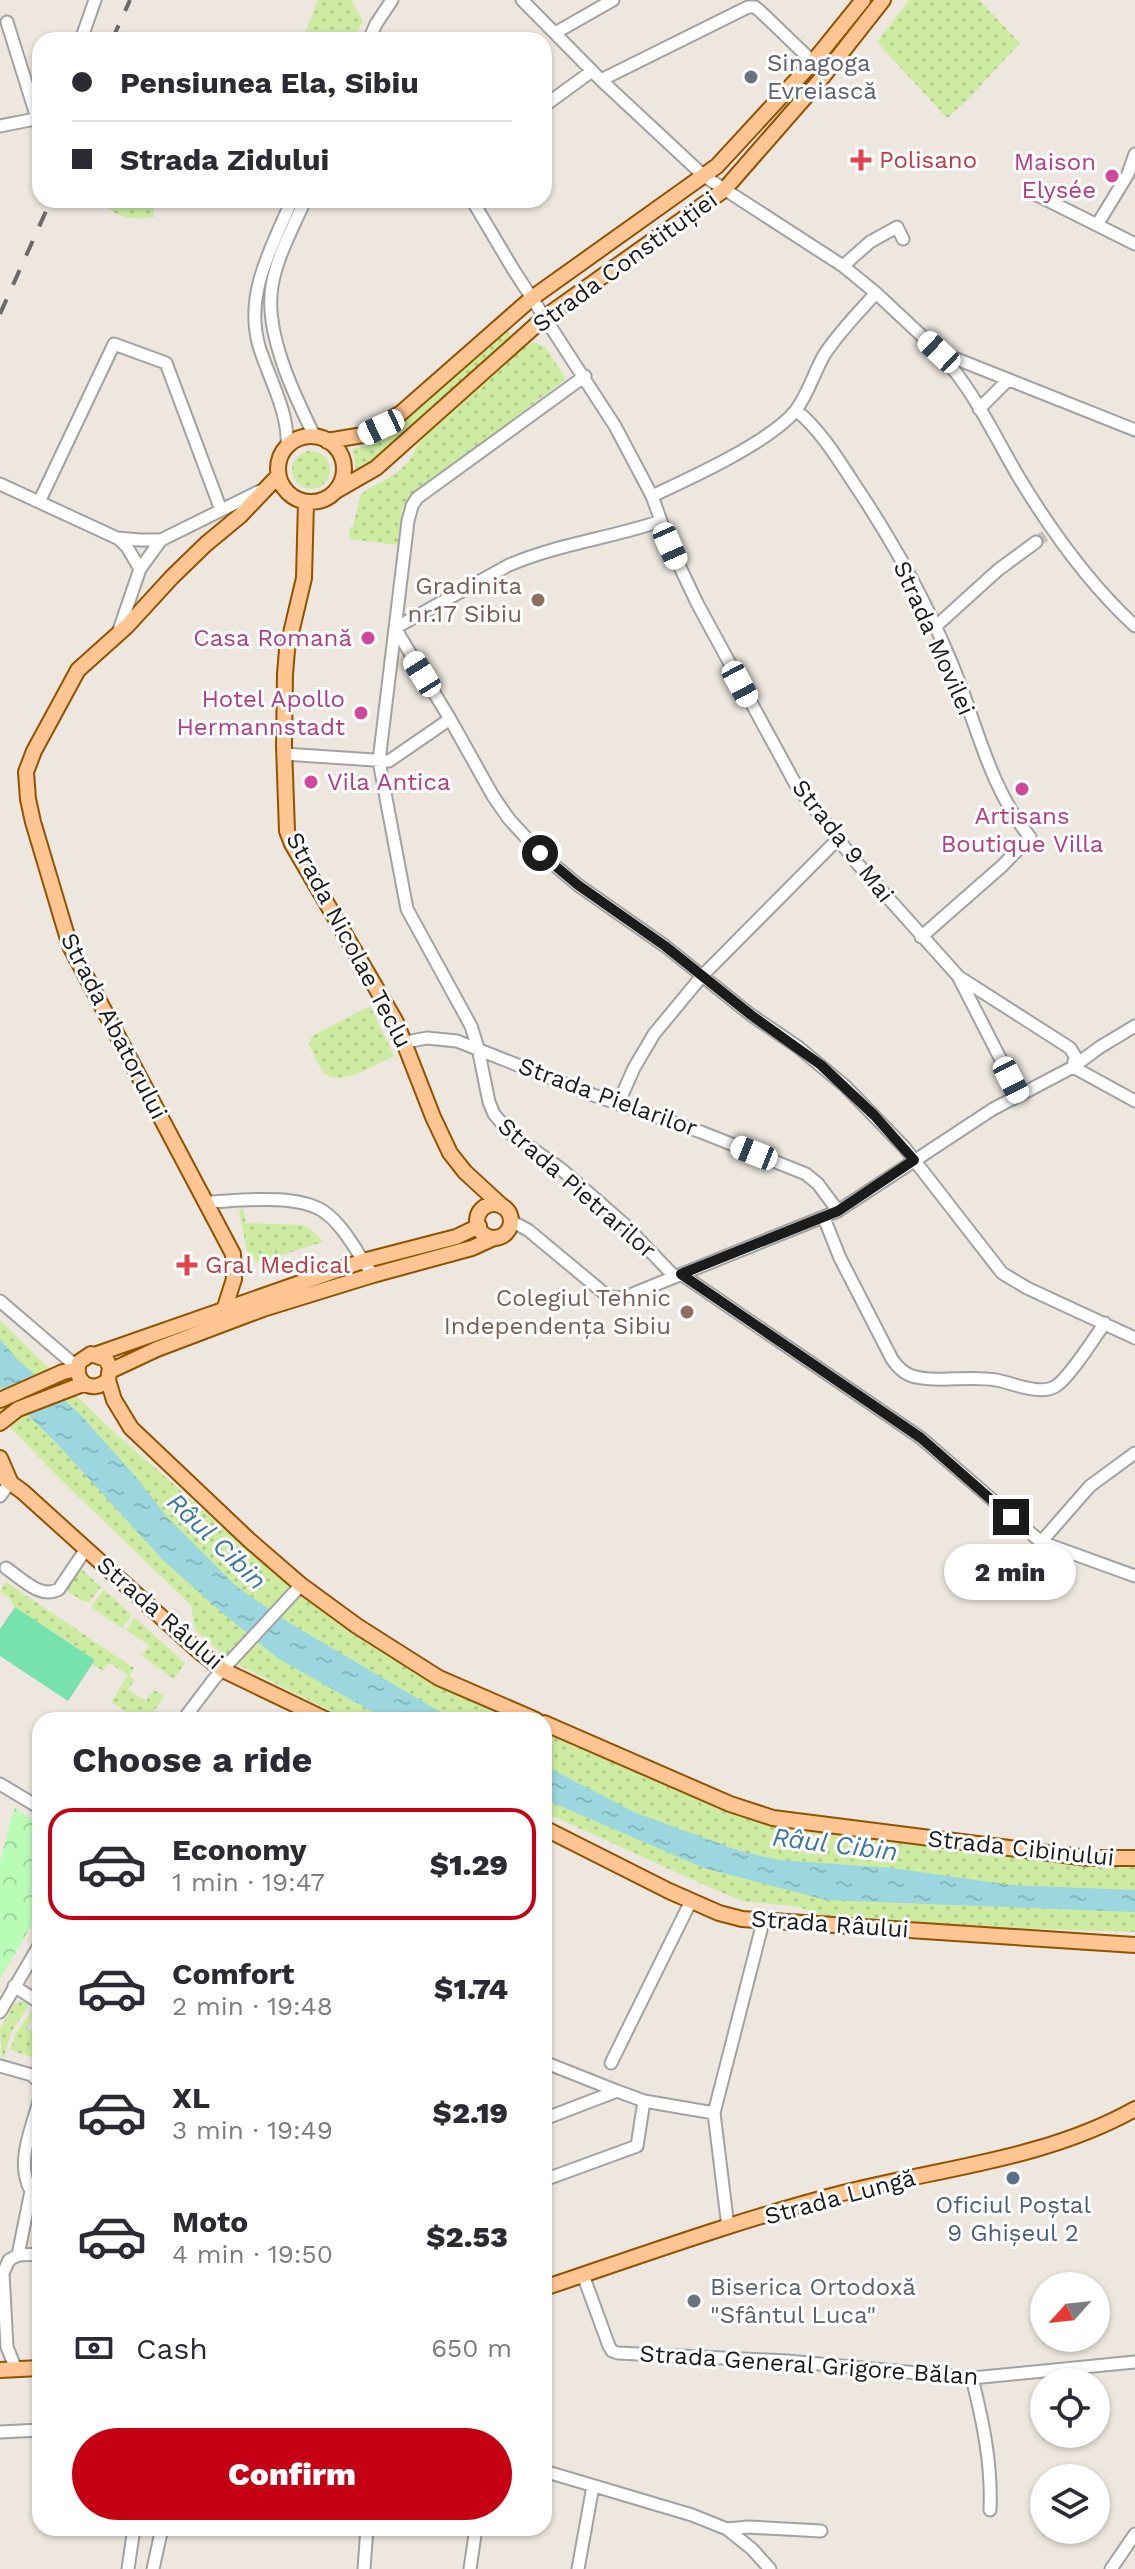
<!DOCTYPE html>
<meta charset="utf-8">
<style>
:root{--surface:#fff;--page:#f2f2f3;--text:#2b2b33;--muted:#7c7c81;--line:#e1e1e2;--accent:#c50014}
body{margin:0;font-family:"Work Sans",sans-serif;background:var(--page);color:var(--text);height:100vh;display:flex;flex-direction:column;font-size:30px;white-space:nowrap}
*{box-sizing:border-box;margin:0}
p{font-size:26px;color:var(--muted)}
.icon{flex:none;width:44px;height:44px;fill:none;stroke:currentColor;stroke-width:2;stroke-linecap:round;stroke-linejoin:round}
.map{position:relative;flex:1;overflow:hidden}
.side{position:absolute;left:32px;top:1712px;width:520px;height:824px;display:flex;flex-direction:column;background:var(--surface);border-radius:24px;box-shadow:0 2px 6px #0004}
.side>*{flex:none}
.guide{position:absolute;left:32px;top:32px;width:520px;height:176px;border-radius:24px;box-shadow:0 2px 6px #0004;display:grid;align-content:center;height:176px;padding:0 40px;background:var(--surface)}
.needle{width:52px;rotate:243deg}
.tools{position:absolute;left:1030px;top:2272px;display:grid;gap:16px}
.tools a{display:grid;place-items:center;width:80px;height:80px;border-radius:50%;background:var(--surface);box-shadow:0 2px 6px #0004;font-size:40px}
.end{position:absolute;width:36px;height:36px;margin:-18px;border:10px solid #1b1b1b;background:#fff;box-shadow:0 0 0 4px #fff}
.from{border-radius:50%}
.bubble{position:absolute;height:56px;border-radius:28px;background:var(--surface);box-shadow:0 2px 6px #0004;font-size:26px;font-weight:800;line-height:56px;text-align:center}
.car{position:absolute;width:24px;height:48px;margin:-24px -12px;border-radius:10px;box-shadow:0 0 6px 2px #0007;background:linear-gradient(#fff 24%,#345 0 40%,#fff 0 76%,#345 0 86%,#fff 0)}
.guide b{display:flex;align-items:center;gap:28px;height:76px;font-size:30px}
.guide b+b{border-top:2px solid var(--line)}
.guide i{width:20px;height:20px;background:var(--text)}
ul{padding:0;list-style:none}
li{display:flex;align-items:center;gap:24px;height:112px;margin:0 16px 12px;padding:0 24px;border:4px solid transparent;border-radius:24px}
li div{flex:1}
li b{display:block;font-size:30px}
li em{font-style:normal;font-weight:800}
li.current{border-color:var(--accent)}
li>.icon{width:72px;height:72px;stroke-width:1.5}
h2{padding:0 40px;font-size:36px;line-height:96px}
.pay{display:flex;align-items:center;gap:20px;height:88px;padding:0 40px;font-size:30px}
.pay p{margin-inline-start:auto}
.button{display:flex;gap:16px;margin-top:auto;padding:16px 40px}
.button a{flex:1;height:92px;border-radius:48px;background:var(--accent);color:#fff;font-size:32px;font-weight:800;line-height:92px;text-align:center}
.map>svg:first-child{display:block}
</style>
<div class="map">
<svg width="1135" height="2569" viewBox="0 0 1135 2569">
<defs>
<pattern id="grass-dots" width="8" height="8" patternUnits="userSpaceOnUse" patternTransform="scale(2)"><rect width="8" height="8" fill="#cdeca1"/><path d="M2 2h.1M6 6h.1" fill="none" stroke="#afca8a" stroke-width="1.8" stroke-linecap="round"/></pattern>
<pattern id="park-crowns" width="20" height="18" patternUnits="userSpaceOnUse" patternTransform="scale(2)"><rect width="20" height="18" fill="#b9fcb7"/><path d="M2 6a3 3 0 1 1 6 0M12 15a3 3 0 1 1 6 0" fill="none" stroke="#9ed79d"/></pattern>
<pattern id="water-ripples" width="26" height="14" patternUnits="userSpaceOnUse" patternTransform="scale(2)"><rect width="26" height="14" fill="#9cd6de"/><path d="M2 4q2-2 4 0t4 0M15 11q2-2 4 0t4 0" fill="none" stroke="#86b7be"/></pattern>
</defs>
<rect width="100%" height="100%" fill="#ede7df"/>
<path fill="url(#grass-dots)" d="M318,0H351L363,21L353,40H302Z
M909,0H979L1020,43L969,98L947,118L877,42Z
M101,200H152L154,217C130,220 117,219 101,200Z
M507,331L512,336C479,365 446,394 414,423C396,440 381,462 356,468L352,449L373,444L384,437Z
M535,342L545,347L566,379L409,498L402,509L398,545L349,539L350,527H353L361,494C377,483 395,477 408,462C413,456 415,447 421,441C439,418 510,351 535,342Z
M292 470a19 19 0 1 1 38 0a19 19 0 1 1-38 0Z
M370,1006L394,1056C373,1065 344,1087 323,1073L309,1045L312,1036Z
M243,1207L246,1223L302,1225L311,1229L323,1242L256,1263L253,1256H248L239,1211Z
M0,1320L106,1425L268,1567L332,1616L536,1720H348L231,1661L195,1630L191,1605L63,1482L0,1417Z
M80,1568L101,1587L89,1602L86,1601L84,1602L66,1590Z
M6,1582L134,1668L129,1675L134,1680L128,1690L146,1701L154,1690L164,1696L148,1720H128L131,1715L111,1702L128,1675L109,1663L103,1671L92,1664L95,1660L15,1607L9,1598L0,1592Z
M104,1590L132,1615L122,1628L93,1609L92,1605Z
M135,1618L185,1663L174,1679L142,1656L149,1645L126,1630Z
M544,1723L755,1813L1135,1862V1932L1013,1928L825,1918L800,1907L743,1901L709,1887L544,1812Z
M23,2001L31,2002L12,2031L2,2062L0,2029L14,2004Z
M35,2006L40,2010V2015L36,2013L27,2028L40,2036V2060L10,2050L16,2033Z"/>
<path fill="url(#park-crowns)" d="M14,1808L40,1824V1911L0,1978V1862Z"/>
<path fill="#77e2ae" d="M15,1607L95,1660L68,1701L0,1656V1629Z"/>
<path fill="url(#water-ripples)" d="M0,1339L19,1361L79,1413L136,1477L166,1516L237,1587L288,1622L454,1720H387L279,1659L221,1612L163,1560L58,1445L0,1387Z
M544,1765L634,1812L737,1850L779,1860L892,1868L1011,1885L1135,1890V1912L826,1900L704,1868L544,1799Z"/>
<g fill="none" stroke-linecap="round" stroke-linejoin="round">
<path stroke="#c3beb8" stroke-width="11" stroke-dasharray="11 5.5" stroke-linecap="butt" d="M1036,542L1048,534"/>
<g stroke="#a2a2a2" stroke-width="15">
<path id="minor" d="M522,0L601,80L704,176L843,266L876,293L939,352L1135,430
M7,22L37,118
M555,33L613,0
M81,40L95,0
M369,40L376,24L392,0
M601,80L748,7H755L761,12L813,62
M544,106L592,71
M0,126L30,120L40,116
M1029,191L1135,244
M305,200C293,228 277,256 272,286C264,332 294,395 315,437
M472,200L513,269L615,426L652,496L670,546L697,603L796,785L856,862L958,976L1019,1095
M1097,225L1128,174L1135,154
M843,266L870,242L897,227L903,239
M942,356C974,391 994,435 1018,476C1050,529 1089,584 1135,626
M585,376L417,498L412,506L408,521L379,761L407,909L471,1026L478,1048L489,1102L494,1114L511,1134L561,1169L624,1224L674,1276
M979,409L1008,380
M796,410C820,430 836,456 853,482C896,546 934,615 961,687C980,738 994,794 1030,837L1002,866L921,937
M287,446C289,412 269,379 259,346C244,294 272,247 292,200
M0,484L117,538L140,540H161L260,491
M652,496C689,479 772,441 796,410C808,394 814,373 824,355C839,332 858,313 876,293
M39,502L114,344L166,363L221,510
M118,538L127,547L140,569
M935,627L998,570L1036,542
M395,628L450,719L493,796L509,819L540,853L578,885L665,946L751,1015L798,1047L845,1086L904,1147L1002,1273L1027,1288L1135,1338
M395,628L509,565C558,544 611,538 661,521
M118,633L140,569L161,540
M284,754L389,761L450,719
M959,977L1070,1048L1075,1056L1073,1067
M406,1042L427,1038L457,1041L593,1095L701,1132L806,1174L818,1184L838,1211
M1073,1067L1135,1101
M618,1104L634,1068L654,1034L702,976L837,840
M206,1202C239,1201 295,1193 323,1211C344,1225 358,1255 373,1275
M824,1218L840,1258L892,1359C898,1368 905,1375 916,1377C940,1383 969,1375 996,1380C1013,1383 1040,1396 1056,1386C1070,1377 1094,1338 1105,1323
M511,1221L528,1230L605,1294L615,1298L625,1297L838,1211L993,1109L1073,1067L1100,1047L1135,1026
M681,1274L921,1438L1041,1542L1135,1576
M0,1301L77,1367
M0,1496L11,1481
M1041,1542L1090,1486L1135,1453
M6,1568C21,1578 41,1600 59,1589L86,1549
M183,1720L214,1679L301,1585
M0,1784L40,1808
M14,1986L40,2003
M0,2012L40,1944
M544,2062L617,2091
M611,2063L691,1901
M0,2066L32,2075L40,2083
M544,2119L617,2091L644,2101L714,2113
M544,2180L637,2146L644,2101
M31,2191C15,2163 32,2128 40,2098
M728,2227L714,2113L763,1922
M18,2255L40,2254
M583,2275L609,2346L612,2351L618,2353L787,2361L972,2378L1135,2362
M16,2369L7,2347L3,2273L9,2260L18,2255L31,2191
M972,2378C983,2422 992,2464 990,2510
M0,2432L40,2430
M544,2471L692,2515L727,2529L752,2549L770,2569
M727,2529L748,2527L821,2531
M128,2569L134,2528
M153,2569L162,2528
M364,2569L367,2528
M470,2569L476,2528
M578,2569L593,2486
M1111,2569L1135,2534"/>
</g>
<g stroke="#915300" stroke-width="18">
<path id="major" d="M278 469a33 33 0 1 1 66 0a33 33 0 1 1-66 0Z
M327,441L363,435L401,413L532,298L717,166L813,62L863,0
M336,491L376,468L545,317L724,190L821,79L883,0
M306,502L304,578L287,650L285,674L284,746L287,831L292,844L396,1022L433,1117L450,1153L465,1172L503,1207
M477 1221a17 17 0 1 1 34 0a17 17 0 1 1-34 0Z
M225,1307L234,1279L233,1254L70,946L33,822L28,799L26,772L34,751L78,670L127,626L172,577L206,544L241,515L278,476
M97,1354L363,1261L456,1237L479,1226
M110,1371L157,1349L263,1309L373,1275L472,1248L494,1238
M108,1380C92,1394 73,1383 79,1362L91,1354L106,1359L110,1367L108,1380L114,1400L131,1428L249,1540L301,1585L357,1626L439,1678L536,1720
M0,1400L63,1372L77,1369
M0,1423L18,1409L83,1384
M0,1458L10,1481
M0,1475L23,1492L201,1653L223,1670L327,1720
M544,1723L730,1804L773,1818L1088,1858H1135
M544,1828L669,1891L719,1913L742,1919L1135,1945
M544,2288C642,2255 739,2220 839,2194C938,2168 1044,2160 1135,2109
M0,2370L40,2368"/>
</g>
<use href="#minor" stroke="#fff" stroke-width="11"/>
<use href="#major" stroke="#ffc592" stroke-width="14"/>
<path stroke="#696969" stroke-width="4" stroke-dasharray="16 16" stroke-linecap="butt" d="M112,40L130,0
M0,314L51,200"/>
</g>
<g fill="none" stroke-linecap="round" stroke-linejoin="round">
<path stroke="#1b1b1b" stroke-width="10" d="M540,853L578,885L665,946L751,1015L821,1065L874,1115L914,1160L838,1211L681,1274L921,1438L1011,1517"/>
</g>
<g fill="#6b7280" stroke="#fff" stroke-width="3">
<circle cx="751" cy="77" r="8"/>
<circle cx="694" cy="2301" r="8"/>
</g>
<g fill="#e0444e" stroke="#fff" stroke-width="3">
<path d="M857 148h8v8h8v8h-8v8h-8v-8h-8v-8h8z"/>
<path d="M183 1253h8v8h8v8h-8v8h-8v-8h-8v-8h8z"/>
</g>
<g fill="#d1479c" stroke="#fff" stroke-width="3">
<circle cx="1112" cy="176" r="8"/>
<circle cx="368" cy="638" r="8"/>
<circle cx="361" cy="713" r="8"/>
<circle cx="311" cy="782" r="8"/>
<circle cx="1022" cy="789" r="8"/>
</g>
<g fill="#8d6e63" stroke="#fff" stroke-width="3">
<circle cx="538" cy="600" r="8"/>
<circle cx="687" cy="1312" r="8"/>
</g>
<circle fill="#5c6f8a" stroke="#fff" stroke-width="3" cx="1013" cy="2178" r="8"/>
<g text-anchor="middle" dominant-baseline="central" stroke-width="6" stroke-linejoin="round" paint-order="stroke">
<g font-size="24" fill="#5b616d" stroke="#fff" text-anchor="start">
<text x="767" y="63">Sinagoga<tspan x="767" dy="28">Evreiască</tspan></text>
<text x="710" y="2287">Biserica Ortodoxă<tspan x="710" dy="28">"Sfântul Luca"</tspan></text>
</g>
<g font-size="24" fill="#be3a42" stroke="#fff" text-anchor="start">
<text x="879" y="160">Polisano</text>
<text x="205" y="1265">Gral Medical</text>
</g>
<g font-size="24" fill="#b23c85" stroke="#fff" text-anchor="end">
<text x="1096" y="162">Maison<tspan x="1096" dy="28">Elysée</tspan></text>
<text x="352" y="638">Casa Romană</text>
<text x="345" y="699">Hotel Apollo<tspan x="345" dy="28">Hermannstadt</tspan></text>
<text x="327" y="782" text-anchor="start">Vila Antica</text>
<text x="1022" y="816" text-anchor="middle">Artisans<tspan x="1022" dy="28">Boutique Villa</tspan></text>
</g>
<g font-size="24" fill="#1b1b1b" stroke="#fff">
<text transform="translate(625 262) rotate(-36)">Strada Constituției</text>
<text transform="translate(934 638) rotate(66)">Strada Movilei</text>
<text transform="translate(843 841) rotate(52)">Strada 9 Mai</text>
<text transform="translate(349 940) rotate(62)">Strada Nicolae Teclu</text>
<text transform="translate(114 1026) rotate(63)">Strada Abatorului</text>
<text transform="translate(608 1097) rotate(20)">Strada Pielarilor</text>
<text transform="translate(577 1188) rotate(41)">Strada Pietrarilor</text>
<text transform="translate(160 1613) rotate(41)">Strada Râului</text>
<text transform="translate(1021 1848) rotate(6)">Strada Cibinului</text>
<text transform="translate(830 1924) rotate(4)">Strada Râului</text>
<text transform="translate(840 2197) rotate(-15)">Strada Lungă</text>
<text transform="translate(809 2365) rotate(4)">Strada General Grigore Bălan</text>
</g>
<g font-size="24" fill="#785e54" stroke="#fff" text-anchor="end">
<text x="522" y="586">Gradinita<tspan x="522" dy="28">nr.17 Sibiu</tspan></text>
<text x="671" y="1298">Colegiul Tehnic<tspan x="671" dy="28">Independența Sibiu</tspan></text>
</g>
<g font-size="24" fill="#4e5e75" stroke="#fff">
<text x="1013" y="2205">Oficiul Poștal<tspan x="1013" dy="28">9 Ghișeul 2</tspan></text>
</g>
<g font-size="26" font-style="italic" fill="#3e789e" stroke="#fff">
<text transform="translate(217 1541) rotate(44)">Râul Cibin</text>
<text transform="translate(835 1844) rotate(7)">Râul Cibin</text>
</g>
</g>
</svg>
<div class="tools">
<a><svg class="needle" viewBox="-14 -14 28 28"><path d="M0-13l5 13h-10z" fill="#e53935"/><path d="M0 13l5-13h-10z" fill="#7c7c81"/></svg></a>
<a><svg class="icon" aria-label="locate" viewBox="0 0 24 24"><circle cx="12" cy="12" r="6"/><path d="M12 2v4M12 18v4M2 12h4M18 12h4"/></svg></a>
<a><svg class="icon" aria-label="layers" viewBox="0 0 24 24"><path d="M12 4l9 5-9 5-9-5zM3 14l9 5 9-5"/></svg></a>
</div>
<i class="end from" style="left:540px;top:853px"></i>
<i class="end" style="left:1011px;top:1517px"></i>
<div class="bubble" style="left:944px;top:1544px;width:132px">2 min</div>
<i class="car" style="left:939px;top:352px;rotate:313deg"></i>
<i class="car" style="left:381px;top:427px;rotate:245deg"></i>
<i class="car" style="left:670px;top:546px;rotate:156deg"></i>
<i class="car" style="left:422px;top:674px;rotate:328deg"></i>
<i class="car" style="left:740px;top:684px;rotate:152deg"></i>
<i class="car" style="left:1011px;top:1080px;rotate:153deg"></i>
<i class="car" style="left:754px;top:1153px;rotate:292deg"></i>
<div class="guide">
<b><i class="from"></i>Pensiunea Ela, Sibiu</b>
<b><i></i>Strada Zidului</b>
</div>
<section class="side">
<h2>Choose a ride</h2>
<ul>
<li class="current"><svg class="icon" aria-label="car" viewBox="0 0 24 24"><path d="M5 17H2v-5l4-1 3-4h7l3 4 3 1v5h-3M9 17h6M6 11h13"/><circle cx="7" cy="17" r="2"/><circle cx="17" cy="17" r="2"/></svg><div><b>Economy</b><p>1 min · 19:47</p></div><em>$1.29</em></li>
<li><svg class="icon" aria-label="car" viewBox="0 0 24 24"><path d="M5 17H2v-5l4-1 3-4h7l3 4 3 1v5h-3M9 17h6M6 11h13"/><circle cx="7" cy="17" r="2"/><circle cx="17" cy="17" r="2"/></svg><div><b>Comfort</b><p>2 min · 19:48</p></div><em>$1.74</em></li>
<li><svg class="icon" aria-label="car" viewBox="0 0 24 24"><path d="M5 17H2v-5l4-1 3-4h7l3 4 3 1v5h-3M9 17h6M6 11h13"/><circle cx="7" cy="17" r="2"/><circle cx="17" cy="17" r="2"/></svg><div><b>XL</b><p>3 min · 19:49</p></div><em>$2.19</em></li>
<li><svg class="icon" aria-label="car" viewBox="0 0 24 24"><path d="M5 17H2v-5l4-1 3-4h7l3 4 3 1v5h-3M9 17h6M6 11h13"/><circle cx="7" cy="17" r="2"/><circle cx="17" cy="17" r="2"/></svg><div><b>Moto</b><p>4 min · 19:50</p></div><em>$2.53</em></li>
</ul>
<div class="pay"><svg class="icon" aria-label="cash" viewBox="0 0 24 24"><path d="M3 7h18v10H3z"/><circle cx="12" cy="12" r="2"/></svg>Cash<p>650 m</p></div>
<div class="button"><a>Confirm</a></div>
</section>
</div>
